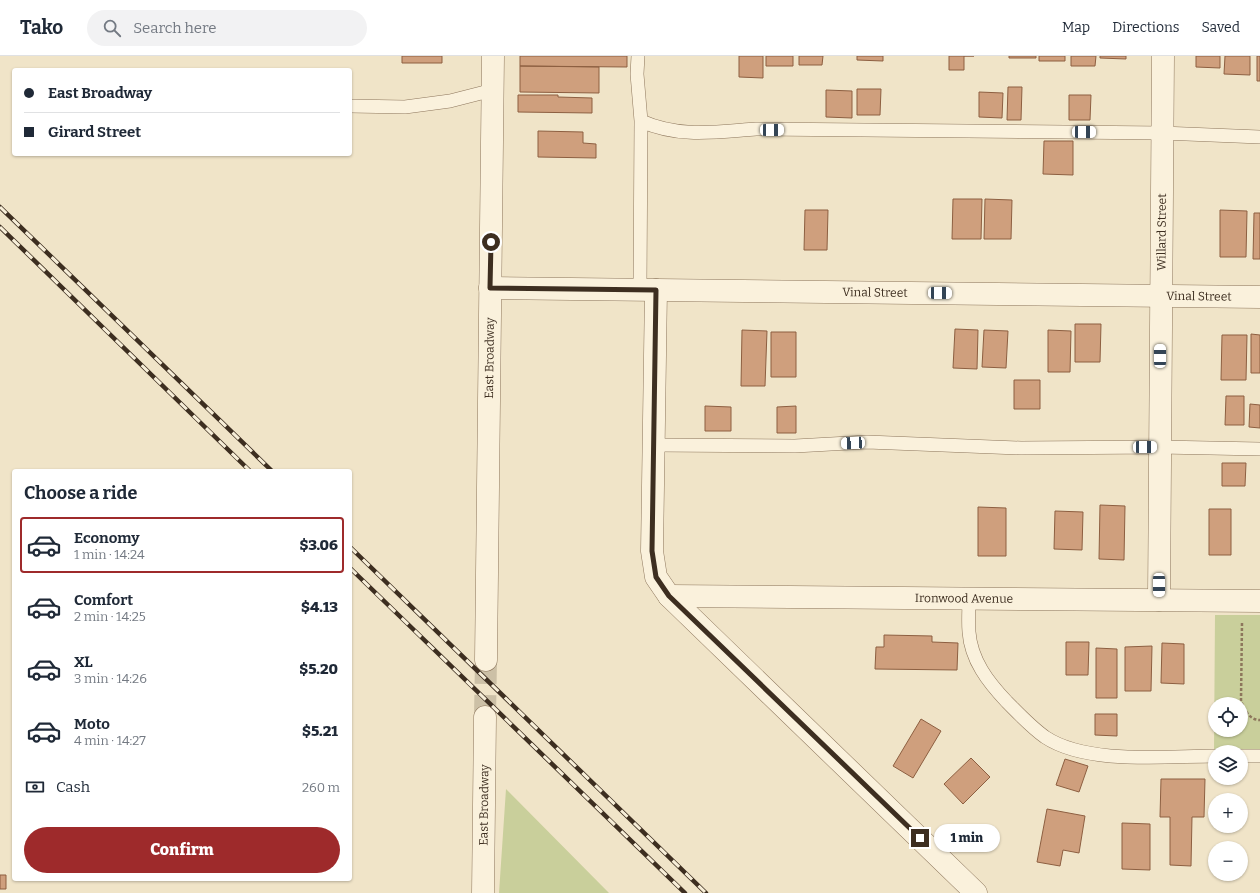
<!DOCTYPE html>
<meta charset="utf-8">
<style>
:root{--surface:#fff;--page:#f2f2f3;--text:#1f2937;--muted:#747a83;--line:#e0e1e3;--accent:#9e2a2b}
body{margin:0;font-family:Bitter,serif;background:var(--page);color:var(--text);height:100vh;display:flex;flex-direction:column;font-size:15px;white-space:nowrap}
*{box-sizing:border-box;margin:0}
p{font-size:13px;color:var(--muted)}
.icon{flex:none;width:22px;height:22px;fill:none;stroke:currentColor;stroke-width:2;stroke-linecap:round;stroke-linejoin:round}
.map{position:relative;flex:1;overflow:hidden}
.details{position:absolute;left:12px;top:413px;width:340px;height:412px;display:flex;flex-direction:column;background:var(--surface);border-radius:4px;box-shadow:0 1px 3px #0004}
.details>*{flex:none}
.guide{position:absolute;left:12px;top:12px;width:340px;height:88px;border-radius:4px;box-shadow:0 1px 3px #0004;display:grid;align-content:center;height:88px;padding:0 12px;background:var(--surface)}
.tools{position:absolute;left:1208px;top:641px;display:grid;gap:8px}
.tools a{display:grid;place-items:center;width:40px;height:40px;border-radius:50%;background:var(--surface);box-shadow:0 1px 3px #0004;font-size:20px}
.end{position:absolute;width:18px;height:18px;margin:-9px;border:5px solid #3d2e20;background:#fff;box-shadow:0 0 0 2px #fff}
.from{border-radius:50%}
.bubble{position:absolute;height:28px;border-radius:14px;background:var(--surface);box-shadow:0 1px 3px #0004;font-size:13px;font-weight:800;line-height:28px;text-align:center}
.car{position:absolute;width:12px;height:24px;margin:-12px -6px;border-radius:5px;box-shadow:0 0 3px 1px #0007;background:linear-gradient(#fff 24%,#345 0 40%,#fff 0 76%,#345 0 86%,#fff 0)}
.guide b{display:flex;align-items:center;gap:14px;height:38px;font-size:15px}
.guide b+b{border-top:1px solid var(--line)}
.guide i{width:10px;height:10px;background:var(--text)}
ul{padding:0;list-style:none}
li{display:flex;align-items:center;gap:12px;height:56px;margin:0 8px 6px;padding:0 4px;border:2px solid transparent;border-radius:4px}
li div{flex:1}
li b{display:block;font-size:15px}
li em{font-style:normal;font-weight:800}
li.active{border-color:var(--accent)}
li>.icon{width:36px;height:36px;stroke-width:1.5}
h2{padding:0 12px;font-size:18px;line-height:48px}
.pay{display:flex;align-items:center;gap:10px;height:44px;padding:0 12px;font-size:15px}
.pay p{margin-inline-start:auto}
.primary-button{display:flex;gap:8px;margin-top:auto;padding:8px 12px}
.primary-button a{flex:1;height:46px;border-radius:24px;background:var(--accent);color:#fff;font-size:16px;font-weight:800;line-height:46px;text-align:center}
header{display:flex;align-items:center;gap:24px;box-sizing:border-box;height:56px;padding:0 20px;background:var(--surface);border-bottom:1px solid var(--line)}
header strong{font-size:19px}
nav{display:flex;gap:22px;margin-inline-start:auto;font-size:14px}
.search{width:280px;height:36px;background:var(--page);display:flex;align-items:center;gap:10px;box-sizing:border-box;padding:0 14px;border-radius:22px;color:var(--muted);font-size:15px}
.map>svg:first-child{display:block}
</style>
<header>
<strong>Tako</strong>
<div class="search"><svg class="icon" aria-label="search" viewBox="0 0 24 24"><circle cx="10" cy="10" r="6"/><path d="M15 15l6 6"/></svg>Search here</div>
<nav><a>Map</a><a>Directions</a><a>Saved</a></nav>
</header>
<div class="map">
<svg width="1260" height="837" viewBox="0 0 1260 837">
<rect width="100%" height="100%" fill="#f0e4c8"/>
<path fill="#c9cf9b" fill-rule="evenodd" d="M1215,559H1260V693H1214ZM1215,648H1241V674H1215Z
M506,733L609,837H499Z"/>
<path fill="#cf9f7d" stroke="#8d5f41" d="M402,0H442V7H402Z
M520,0H627V11L520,10Z
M739,0H763V22L739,21Z
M766,0H793V10H766Z
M799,0H823L822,9H799Z
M857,0H883V5L857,4Z
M949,0H974H964V14H949Z
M1009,0H1036V2H1009Z
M1039,0H1065V5H1039Z
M1071,0H1096L1095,10H1071Z
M1100,0H1126V3L1100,2Z
M1196,0H1220V12L1196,11Z
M1225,0H1250V19L1224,18Z
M1257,0H1260V25H1257Z
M520,10L599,11V37L520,36Z
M1008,31H1022L1021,64H1007Z
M857,33H881L880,59H857Z
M826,34L852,35V62L826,61Z
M979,36L1003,37L1002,62L979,61Z
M518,39H558V41L592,42V57L518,56Z
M1069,39H1091L1090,64H1069Z
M538,75L583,76V87L596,88V102L538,101Z
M1044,85H1073V119L1043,118Z
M953,143H982L981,183H952Z
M985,143L1012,144L1011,183H984Z
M805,154H828L827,194H804Z
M1220,154L1247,155L1246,201H1220Z
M1254,157H1260V203H1253Z
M1075,268H1101L1100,306H1075Z
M955,273L978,274L977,313L953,312Z
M742,274L767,275L765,330H741Z
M984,274L1008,275L1006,312L982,311Z
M1048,274L1071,275L1070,316H1048Z
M771,276H796V321H771Z
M1251,278L1260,279V317H1251Z
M1222,279H1247L1246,324H1221Z
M1014,324H1040V353H1014Z
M1226,340H1244V369H1225Z
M1250,348L1260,349V372L1249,371Z
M705,350L731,351V375H705Z
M796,350V377H777V351Z
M1222,407H1246L1245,430H1222Z
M1100,449L1125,450L1124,504L1099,503Z
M978,451L1006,452V500H978Z
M1209,453H1231V499H1209Z
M1055,455L1083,456L1082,494L1054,493Z
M884,579L932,580V586L958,587L957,614L875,613L876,591H884Z
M1066,586H1089L1088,619H1066Z
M1162,587L1184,588V628L1161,627Z
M1152,590L1151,635H1125V591Z
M1096,592L1117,593V642H1096Z
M1095,658H1117V680L1095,679Z
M921,663L941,675L913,722L893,710Z
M971,702L990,721L963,748L944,728Z
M1065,703L1088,710L1079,736L1056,729Z
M1161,723H1205L1204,761H1192L1191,810L1170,809V761H1160Z
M1047,753L1085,760L1079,797L1063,794L1060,810L1037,806Z
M1122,767L1150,768V814L1122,813Z
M0,819H6V833H0Z"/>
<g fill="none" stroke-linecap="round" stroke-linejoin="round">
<path stroke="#ccc0a6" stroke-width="22" stroke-dasharray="22 11" stroke-linecap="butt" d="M485,661L486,604"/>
<g stroke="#8d765c" stroke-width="14">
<path id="service" d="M638,0L637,18L641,65L640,233
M350,50L405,51L450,45L493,34
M641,65C679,82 715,76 756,73L1162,77L1260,81
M654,389L795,390L867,386L1021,392L1160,391L1260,393
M969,542C969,553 968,565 969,576C971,604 988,626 1007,646C1019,658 1031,671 1045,681C1087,709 1166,700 1215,700
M1241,700H1260"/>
</g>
<g stroke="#8d765c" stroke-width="23">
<g id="minor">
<path id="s1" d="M490,232L1260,241"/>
<path d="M656,234L652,495L656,521L669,540L976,837"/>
<path id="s2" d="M669,540L1260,545"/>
<path id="s3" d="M1159,544L1163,0"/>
</g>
</g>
<g stroke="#8d765c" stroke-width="23">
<g id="tertiary">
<path id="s4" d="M486,604L493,0"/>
<path id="s5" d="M483,837L485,661"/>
</g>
</g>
<path stroke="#8d765c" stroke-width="2.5" stroke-dasharray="3 2" stroke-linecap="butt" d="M1242,567L1241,645C1244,653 1249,664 1260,664"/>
<use href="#service" stroke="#faf1dc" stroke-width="13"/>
<use href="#minor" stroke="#faf1dc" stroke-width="22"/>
<use href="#tertiary" stroke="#faf1dc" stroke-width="22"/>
<g stroke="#3d2e20" stroke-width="4.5">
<path id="rail" d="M0,151L272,415
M0,171L250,415
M350,491L706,837
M350,512L685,837"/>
</g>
<use href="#rail" stroke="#f7eed8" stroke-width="3" stroke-dasharray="9" stroke-linecap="butt"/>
</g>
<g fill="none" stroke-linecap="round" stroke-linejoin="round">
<path stroke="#3d2e20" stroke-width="5" d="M491,186L490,232L656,234L652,495L656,521L669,540L920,782"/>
</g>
<g text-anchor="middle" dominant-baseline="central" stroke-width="3.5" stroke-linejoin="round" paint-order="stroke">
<g font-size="12" fill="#3d2e20" stroke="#f7eed8">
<text stroke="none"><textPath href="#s3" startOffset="368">Willard Street</textPath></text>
<text stroke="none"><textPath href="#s1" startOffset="385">Vinal Street</textPath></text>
<text stroke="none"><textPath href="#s1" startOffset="709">Vinal Street</textPath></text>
<text stroke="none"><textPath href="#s4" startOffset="302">East Broadway</textPath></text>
<text stroke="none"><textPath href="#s2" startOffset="295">Ironwood Avenue</textPath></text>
<text stroke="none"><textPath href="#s5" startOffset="88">East Broadway</textPath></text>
</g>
</g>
</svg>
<div class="tools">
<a><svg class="icon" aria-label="locate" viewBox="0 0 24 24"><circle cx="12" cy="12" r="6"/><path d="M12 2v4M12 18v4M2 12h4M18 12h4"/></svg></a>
<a><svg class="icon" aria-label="layers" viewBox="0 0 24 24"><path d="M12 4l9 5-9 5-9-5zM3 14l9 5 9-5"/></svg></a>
<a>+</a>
<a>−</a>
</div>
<i class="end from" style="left:491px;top:186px"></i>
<i class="end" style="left:920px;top:782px"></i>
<div class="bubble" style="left:934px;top:768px;width:66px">1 min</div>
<i class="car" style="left:772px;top:74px;rotate:90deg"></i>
<i class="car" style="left:1084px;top:76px;rotate:90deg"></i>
<i class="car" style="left:940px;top:237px;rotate:91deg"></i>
<i class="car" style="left:1160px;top:300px;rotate:0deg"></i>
<i class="car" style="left:853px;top:387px;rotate:267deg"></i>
<i class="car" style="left:1145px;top:391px;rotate:89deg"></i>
<i class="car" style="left:1159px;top:529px;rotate:180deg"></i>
<div class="guide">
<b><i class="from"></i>East Broadway</b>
<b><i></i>Girard Street</b>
</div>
<section class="details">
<h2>Choose a ride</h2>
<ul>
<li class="active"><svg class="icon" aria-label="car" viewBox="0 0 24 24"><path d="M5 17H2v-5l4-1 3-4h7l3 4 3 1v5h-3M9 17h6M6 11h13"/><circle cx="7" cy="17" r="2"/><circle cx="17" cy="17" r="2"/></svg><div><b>Economy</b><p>1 min · 14:24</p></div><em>$3.06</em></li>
<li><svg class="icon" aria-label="car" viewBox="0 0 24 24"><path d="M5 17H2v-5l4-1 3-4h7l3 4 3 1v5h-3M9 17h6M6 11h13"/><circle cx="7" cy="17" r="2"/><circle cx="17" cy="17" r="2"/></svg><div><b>Comfort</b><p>2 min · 14:25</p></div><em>$4.13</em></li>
<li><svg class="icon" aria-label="car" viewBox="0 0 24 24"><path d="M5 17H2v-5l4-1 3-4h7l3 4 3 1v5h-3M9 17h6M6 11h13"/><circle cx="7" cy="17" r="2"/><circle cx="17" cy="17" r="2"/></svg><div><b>XL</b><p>3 min · 14:26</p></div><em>$5.20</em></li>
<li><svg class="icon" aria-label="car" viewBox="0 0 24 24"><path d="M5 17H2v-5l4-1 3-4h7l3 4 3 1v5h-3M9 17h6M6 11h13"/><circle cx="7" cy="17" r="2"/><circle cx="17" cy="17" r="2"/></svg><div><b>Moto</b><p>4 min · 14:27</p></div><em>$5.21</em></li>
</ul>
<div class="pay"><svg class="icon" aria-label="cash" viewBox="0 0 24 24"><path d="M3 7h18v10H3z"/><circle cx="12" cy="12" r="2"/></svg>Cash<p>260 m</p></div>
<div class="primary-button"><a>Confirm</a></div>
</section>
</div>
